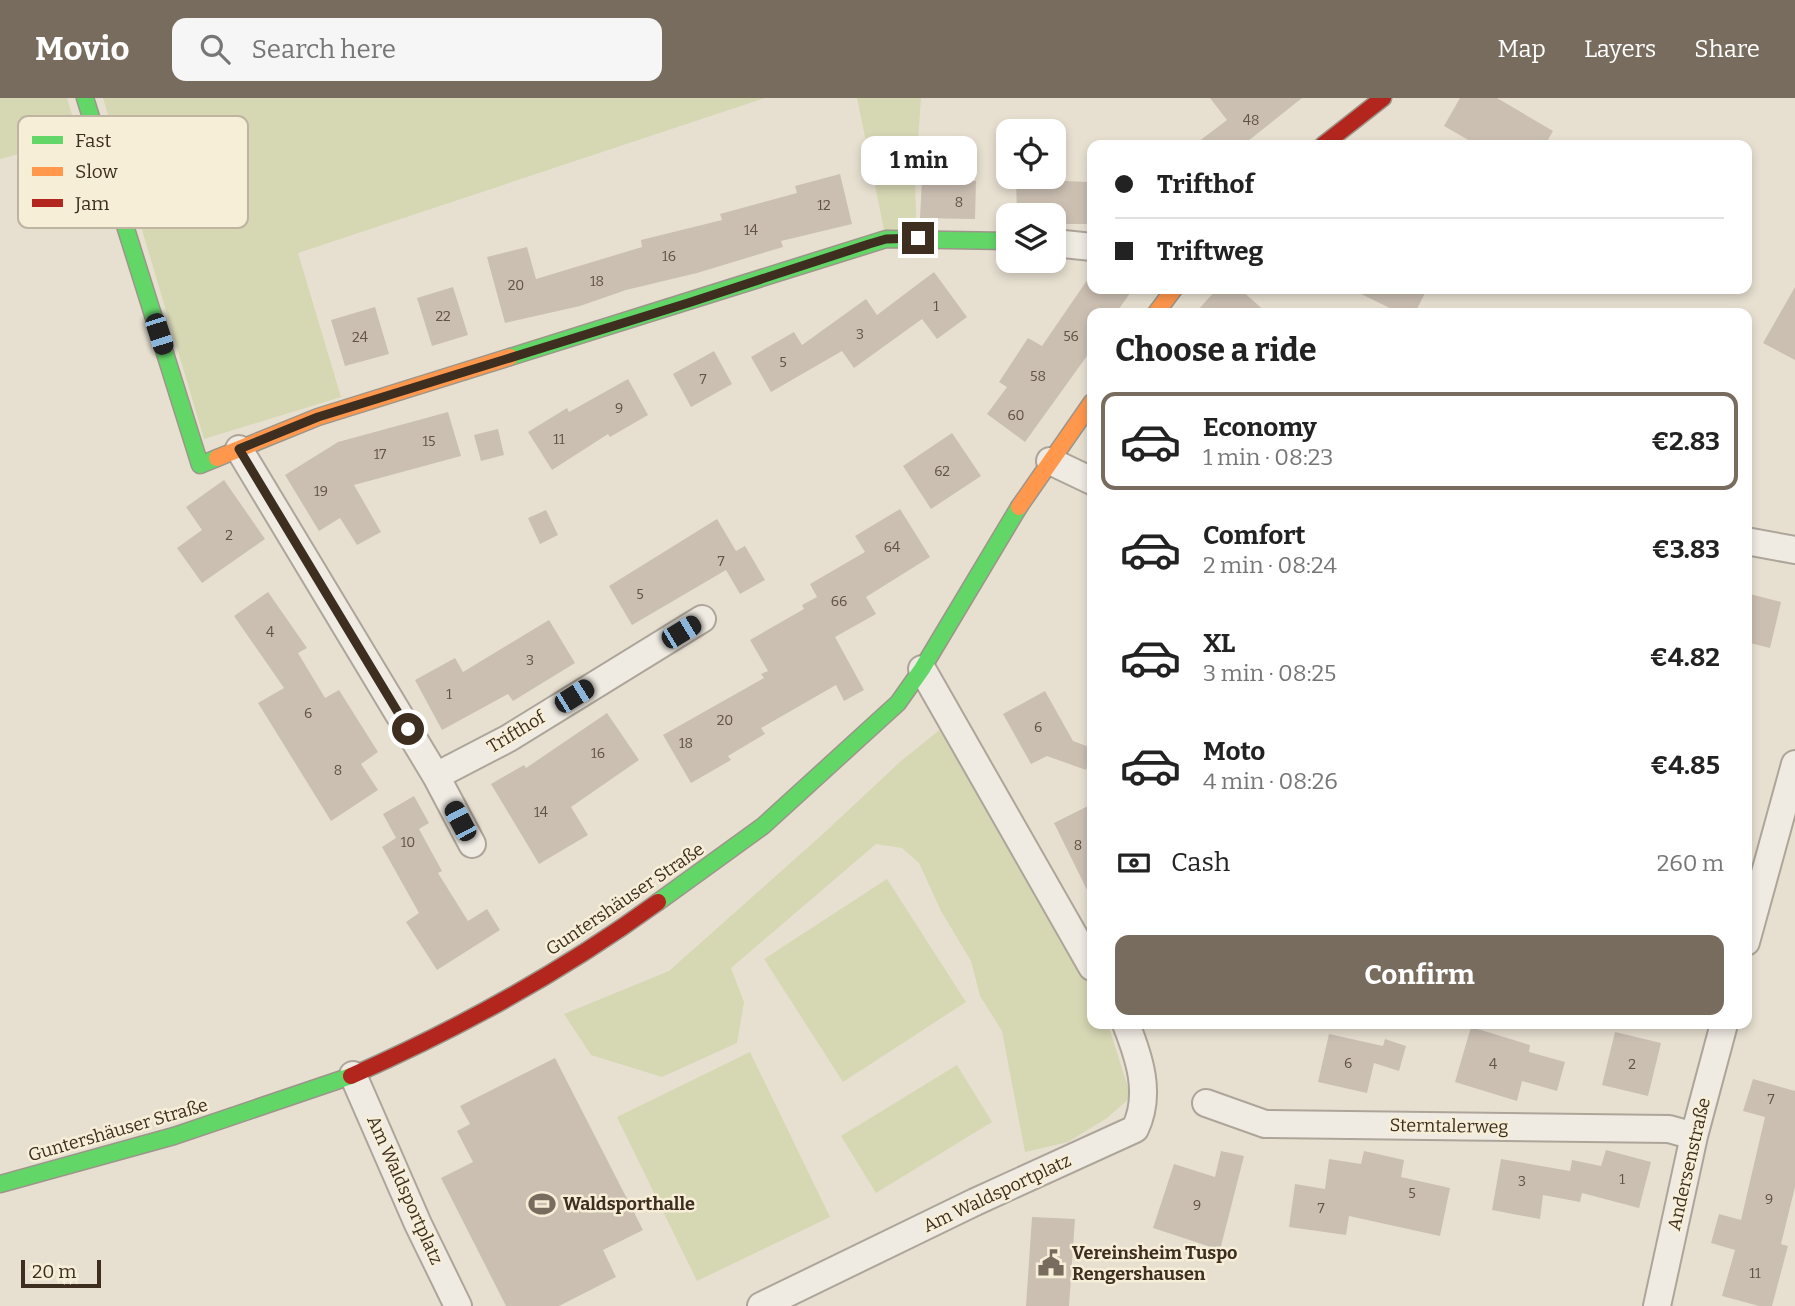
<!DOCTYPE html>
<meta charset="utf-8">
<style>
:root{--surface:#fff;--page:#f6f6f6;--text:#222;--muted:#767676;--line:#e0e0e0;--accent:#786c5e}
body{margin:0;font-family:Bitter,serif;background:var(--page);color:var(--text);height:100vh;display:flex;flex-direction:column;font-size:26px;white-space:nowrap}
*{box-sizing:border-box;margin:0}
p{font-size:23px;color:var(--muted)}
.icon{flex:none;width:38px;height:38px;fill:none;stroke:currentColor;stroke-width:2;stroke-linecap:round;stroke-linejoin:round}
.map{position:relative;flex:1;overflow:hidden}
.panel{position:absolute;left:1087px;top:210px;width:665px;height:721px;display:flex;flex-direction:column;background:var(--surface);border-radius:14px;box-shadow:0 4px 10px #0003}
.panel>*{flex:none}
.guide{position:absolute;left:1087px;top:42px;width:665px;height:154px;border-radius:14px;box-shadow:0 4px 10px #0003;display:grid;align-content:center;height:154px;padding:0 28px;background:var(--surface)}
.controls{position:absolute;left:996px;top:21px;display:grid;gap:14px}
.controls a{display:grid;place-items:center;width:70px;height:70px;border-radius:14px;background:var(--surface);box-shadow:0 4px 10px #0003;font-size:35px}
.scale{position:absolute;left:21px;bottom:18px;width:80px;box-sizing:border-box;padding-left:7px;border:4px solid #3d2e20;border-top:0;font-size:19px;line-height:24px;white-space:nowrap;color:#3d2e20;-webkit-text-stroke:5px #f7eed8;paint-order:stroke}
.end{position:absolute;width:32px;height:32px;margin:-16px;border:9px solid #3d2e20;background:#fff;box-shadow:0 0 0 4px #fff}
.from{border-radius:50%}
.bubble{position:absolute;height:49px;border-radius:14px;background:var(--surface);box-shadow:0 4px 10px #0003;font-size:23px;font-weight:700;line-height:49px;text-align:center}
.car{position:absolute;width:21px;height:42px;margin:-21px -10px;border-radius:9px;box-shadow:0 0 5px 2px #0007;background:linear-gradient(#222 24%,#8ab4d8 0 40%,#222 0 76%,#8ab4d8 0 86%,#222 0)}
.guide b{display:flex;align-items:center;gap:24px;height:66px;font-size:26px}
.guide b+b{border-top:2px solid var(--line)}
.guide i{width:18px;height:18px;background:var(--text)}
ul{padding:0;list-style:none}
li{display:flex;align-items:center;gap:21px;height:98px;margin:0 14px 10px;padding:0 14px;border:4px solid transparent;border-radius:14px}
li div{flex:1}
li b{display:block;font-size:26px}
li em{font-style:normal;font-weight:700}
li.current{border-color:var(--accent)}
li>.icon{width:63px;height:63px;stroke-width:1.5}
h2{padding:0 28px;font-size:32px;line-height:84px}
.pay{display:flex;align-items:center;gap:18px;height:77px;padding:0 28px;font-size:26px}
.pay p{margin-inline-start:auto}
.primary-button{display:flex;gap:14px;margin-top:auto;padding:14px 28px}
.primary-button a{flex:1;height:80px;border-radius:14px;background:var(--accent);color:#fff;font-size:28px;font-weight:700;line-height:80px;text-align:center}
header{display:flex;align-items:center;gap:42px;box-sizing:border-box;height:98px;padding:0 35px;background:var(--accent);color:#fff}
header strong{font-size:33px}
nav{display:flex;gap:38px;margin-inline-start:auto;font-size:24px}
.search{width:490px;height:63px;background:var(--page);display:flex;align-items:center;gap:18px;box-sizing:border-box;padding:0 24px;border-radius:14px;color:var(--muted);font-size:26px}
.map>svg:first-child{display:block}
</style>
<header>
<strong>Movio</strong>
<div class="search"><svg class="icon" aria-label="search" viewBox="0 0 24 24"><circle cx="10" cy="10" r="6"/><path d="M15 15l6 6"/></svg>Search here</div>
<nav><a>Map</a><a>Layers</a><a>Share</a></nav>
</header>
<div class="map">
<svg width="1795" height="1208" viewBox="0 0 1795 1208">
<rect width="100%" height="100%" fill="#e7e0d1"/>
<path fill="#d6d7b3" d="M0,0H67L79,40L0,61Z
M103,0H765L298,155L341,299L204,341Z
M857,0H921L915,83L917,140L886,141Z
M942,630L1092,890V926H1108L1131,999L1107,1020L1068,1044L1025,1054L1002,933L980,898L971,863L941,813L919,765L902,750L876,746L731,870L744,904L737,945L662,979L591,957L564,916L669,873L824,735L901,663Z
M887,781L966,904L843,984L764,861Z
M750,954L830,1119L697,1183L617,1019Z
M957,967L992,1024L876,1095L841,1038Z"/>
<path fill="#cbbfb2" d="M1210,0H1302L1243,47H1194L1227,22Z
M1460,0H1497L1553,33L1545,47H1477L1444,28Z
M840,76L852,126L781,143L783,149L697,175L626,192L580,208L505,225L487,159L527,149L536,181L642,149L641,142L722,122L720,116L797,95L795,88Z
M922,81L976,83L975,121L920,120Z
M1016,81L1088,84V126H1054V117H1017Z
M934,174L967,219L937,241L922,221L854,270L842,253L771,294L751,259L794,234L802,247L866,201L877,217Z
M1092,175V191H1133L1116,215H1092V251L1025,344L987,316L1007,289L999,284L1028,240L1042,248Z
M453,189L468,237L432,248L417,200Z
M1795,189V262L1763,245Z
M1217,191H1240L1267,215H1195Z
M1351,191H1427L1415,215H1400Z
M375,209L389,256L345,268L331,222Z
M714,253L732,286L691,309L673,276Z
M628,281L648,317L610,339L608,336L552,372L528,334L567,310L569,314Z
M448,314L461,358L354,387L381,434L357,447L340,420L319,433L285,377L338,344Z
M498,331L504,357L481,363L474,337Z
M952,335L981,378L931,411L903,368Z
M224,382L265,441L202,485L177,450L202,432L186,409Z
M900,411L930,459L866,499L876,516L835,539L864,592L844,603L836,587L761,630L765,636L728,658L731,662L691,685L663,637L764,580L761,576L768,573L750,542L804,511L802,507L817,499L810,486L865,454L855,438Z
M546,412L558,437L540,446L528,420Z
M717,421L736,453L745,448L765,482L740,496L726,472L632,527L609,488Z
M268,494L307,550L298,555L325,600L339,592L378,654L361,666L378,692L331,723L258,605L284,590L234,518Z
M1746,495L1781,504L1770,550L1746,544Z
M549,522L575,565L513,603L508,596L442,632L415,582L455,560L463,574Z
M1045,593L1073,643L1092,650L1086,672L1047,658L1031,666L1003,616Z
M607,615L639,662L571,709L588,737L539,766L491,686L524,667L526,670Z
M414,698L429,725L419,731L442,773L438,775L468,823L487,811L500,832L437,872L406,824L419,815L382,749L396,740L383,716Z
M1092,706V802L1054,725Z
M1471,929L1530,947L1529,954L1565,964L1557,993L1522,983L1517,1003L1455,984Z
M1615,934L1661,945L1648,998L1602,987Z
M1329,936L1383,948L1385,941L1406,948L1399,973L1374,965L1367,995L1318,984Z
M555,960L643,1132L603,1152L616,1179L559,1208H506L441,1080L473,1064L457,1033L470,1026L460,1008Z
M1753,981L1795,993V1089L1781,1146L1788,1148L1772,1208H1759L1722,1198L1735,1152L1711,1145L1719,1116L1741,1122L1765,1019L1743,1013Z
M1606,1052L1651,1064L1639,1110L1582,1095L1580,1104L1543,1097L1540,1121L1492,1112L1501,1061L1570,1073L1572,1062L1601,1068Z
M1221,1053L1244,1058L1220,1152L1153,1130L1174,1066L1215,1079Z
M1364,1053L1404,1062L1401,1079L1450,1090L1440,1138L1349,1118L1346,1137L1289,1129L1295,1086L1325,1091L1329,1061L1361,1066Z
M1032,1119L1075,1121L1069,1208H1026Z"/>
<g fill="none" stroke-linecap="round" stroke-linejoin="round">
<g stroke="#ada599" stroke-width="30">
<path id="street" d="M1054,145L1092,149
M239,351L436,678L472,746
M1050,363L1092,383
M1746,443L1795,452
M922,571L1092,869
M436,678L509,640L702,521
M1746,844L1795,666
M353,977L418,1126L458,1208
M1206,1005L1265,1026L1669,1031L1694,1038
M761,1208L975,1104L1135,1031C1152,996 1139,959 1126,926
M1657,1208L1694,1038L1724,926"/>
</g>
<g stroke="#9c958a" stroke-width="19">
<path id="fast" d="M85,0L200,367L217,360
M510,259L886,141L1008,143
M658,804L763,728L898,605L922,571L1019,409
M0,1086L174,1038L351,978"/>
</g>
<g stroke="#9c958a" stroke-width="19">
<path id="slow" d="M1156,215L1174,191
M217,360L318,319L510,259
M1019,409L1092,304"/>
</g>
<g stroke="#9c958a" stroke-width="19">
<path id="jam" d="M1323,47L1383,0
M351,978C458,931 563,873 658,804"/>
</g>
<use href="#street" stroke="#efebe3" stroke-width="26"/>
<use href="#fast" stroke="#63d668" stroke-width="16"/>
<use href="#slow" stroke="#ff974d" stroke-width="16"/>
<use href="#jam" stroke="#b3261e" stroke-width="16"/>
</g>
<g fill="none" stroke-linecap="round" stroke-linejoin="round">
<path stroke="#3d2e20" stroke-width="9" d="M408,631L239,351L318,319L688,205L869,146L886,141L918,140"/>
</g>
<defs>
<g id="stadium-bare" transform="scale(2.1)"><path d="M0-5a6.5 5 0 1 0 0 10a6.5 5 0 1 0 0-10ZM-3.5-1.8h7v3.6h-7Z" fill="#786c5e" stroke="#f7eed8" stroke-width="2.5" paint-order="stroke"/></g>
<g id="civic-bare" transform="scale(2.1)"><path d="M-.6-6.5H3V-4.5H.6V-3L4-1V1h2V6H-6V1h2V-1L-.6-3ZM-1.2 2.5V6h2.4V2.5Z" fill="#786c5e" stroke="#f7eed8" stroke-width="2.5" paint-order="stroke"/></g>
</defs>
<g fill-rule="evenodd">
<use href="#stadium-bare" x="542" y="1106"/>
<use href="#civic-bare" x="1051" y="1165"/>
</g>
<g text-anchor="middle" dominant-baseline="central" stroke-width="5" stroke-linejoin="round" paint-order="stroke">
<g font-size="14" fill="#605244">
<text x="1251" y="22">48</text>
<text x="959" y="104">8</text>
<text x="824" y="107">12</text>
<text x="751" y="132">14</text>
<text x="669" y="158">16</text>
<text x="597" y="183">18</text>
<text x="516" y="187">20</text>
<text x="936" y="208">1</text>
<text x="443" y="218">22</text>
<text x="860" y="236">3</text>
<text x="1071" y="238">56</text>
<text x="360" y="239">24</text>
<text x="783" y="264">5</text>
<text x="1038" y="278">58</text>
<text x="703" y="281">7</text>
<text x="619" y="310">9</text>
<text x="1016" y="317">60</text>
<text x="559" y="341">11</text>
<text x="429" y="343">15</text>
<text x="380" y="356">17</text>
<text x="942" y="373">62</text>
<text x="321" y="393">19</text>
<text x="229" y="437">2</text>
<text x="892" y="449">64</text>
<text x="721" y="463">7</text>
<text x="640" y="496">5</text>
<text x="839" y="503">66</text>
<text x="270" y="534">4</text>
<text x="530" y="562">3</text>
<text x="449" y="596">1</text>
<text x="308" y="615">6</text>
<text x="725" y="622">20</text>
<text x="1038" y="629">6</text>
<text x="686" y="645">18</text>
<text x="598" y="655">16</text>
<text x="338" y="672">8</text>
<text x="541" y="714">14</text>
<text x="408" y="744">10</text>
<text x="1078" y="747">8</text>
<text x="1348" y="965">6</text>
<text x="1493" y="966">4</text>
<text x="1632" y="966">2</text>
<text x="1771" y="1001">7</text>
<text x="1622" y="1081">1</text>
<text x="1522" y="1083">3</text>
<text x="1412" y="1095">5</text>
<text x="1769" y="1101">9</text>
<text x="1197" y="1107">9</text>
<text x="1321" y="1110">7</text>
<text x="1755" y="1175">11</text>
</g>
<g font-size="18" fill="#3d2e20" stroke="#f7eed8">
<text transform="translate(516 634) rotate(-31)">Trifthof</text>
<text transform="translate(625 801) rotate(-34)">Guntershäuser Straße</text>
<text transform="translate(1449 1028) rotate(1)">Sterntalerweg</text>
<text transform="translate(118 1032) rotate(-16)">Guntershäuser Straße</text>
<text transform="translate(1689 1066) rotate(-77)">Andersenstraße</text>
<text transform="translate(405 1092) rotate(66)">Am Waldsportplatz</text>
<text transform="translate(997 1095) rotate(-25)">Am Waldsportplatz</text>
</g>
<g font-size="18" font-weight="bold" fill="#3d2e20" stroke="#f7eed8" text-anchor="start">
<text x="563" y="1106">Waldsporthalle</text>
<text x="1072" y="1155">Vereinsheim Tuspo<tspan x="1072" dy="21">Rengershausen</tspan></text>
</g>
</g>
<rect x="18" y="18" width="230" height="112" rx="10" fill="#f7eed8" stroke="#bfb4a1" stroke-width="2"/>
<rect x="32" y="38" width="31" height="8" fill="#63d668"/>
<rect x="32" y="69" width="31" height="9" fill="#ff974d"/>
<rect x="32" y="101" width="31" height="8" fill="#b3261e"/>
<g font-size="19" fill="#3d2e20">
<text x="75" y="49">Fast</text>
<text x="75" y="80">Slow</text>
<text x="75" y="112">Jam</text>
</g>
</svg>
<div class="controls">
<a><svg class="icon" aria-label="locate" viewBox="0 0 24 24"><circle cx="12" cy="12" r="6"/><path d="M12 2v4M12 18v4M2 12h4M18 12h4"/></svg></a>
<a><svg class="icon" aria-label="layers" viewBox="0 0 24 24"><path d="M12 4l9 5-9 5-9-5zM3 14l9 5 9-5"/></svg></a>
</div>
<div class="scale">20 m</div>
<i class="end from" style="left:408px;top:631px"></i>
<i class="end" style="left:918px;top:140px"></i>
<div class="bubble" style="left:861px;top:38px;width:116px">1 min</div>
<i class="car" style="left:159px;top:236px;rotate:162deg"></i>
<i class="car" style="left:681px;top:534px;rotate:59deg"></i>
<i class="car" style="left:574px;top:598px;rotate:58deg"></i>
<i class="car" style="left:460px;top:723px;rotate:332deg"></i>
<div class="guide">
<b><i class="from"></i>Trifthof</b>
<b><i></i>Triftweg</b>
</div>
<section class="panel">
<h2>Choose a ride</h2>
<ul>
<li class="current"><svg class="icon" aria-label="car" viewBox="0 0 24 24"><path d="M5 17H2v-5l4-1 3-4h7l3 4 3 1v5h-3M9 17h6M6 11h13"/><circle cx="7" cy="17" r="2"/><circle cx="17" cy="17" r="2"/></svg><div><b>Economy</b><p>1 min · 08:23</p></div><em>€2.83</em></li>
<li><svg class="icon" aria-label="car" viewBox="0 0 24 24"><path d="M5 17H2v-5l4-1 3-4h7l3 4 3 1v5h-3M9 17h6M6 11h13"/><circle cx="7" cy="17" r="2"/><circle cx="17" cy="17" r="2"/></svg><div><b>Comfort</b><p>2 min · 08:24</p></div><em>€3.83</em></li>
<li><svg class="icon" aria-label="car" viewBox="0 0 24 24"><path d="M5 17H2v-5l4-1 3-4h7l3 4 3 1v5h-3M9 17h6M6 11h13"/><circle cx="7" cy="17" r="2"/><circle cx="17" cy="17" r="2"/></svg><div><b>XL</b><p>3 min · 08:25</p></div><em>€4.82</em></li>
<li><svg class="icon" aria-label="car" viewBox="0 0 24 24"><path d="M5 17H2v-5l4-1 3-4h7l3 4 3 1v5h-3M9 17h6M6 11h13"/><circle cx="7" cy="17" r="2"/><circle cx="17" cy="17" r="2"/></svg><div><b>Moto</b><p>4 min · 08:26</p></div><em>€4.85</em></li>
</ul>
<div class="pay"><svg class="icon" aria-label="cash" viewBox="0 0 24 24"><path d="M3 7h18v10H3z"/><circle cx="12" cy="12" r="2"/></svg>Cash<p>260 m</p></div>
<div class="primary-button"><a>Confirm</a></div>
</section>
</div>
